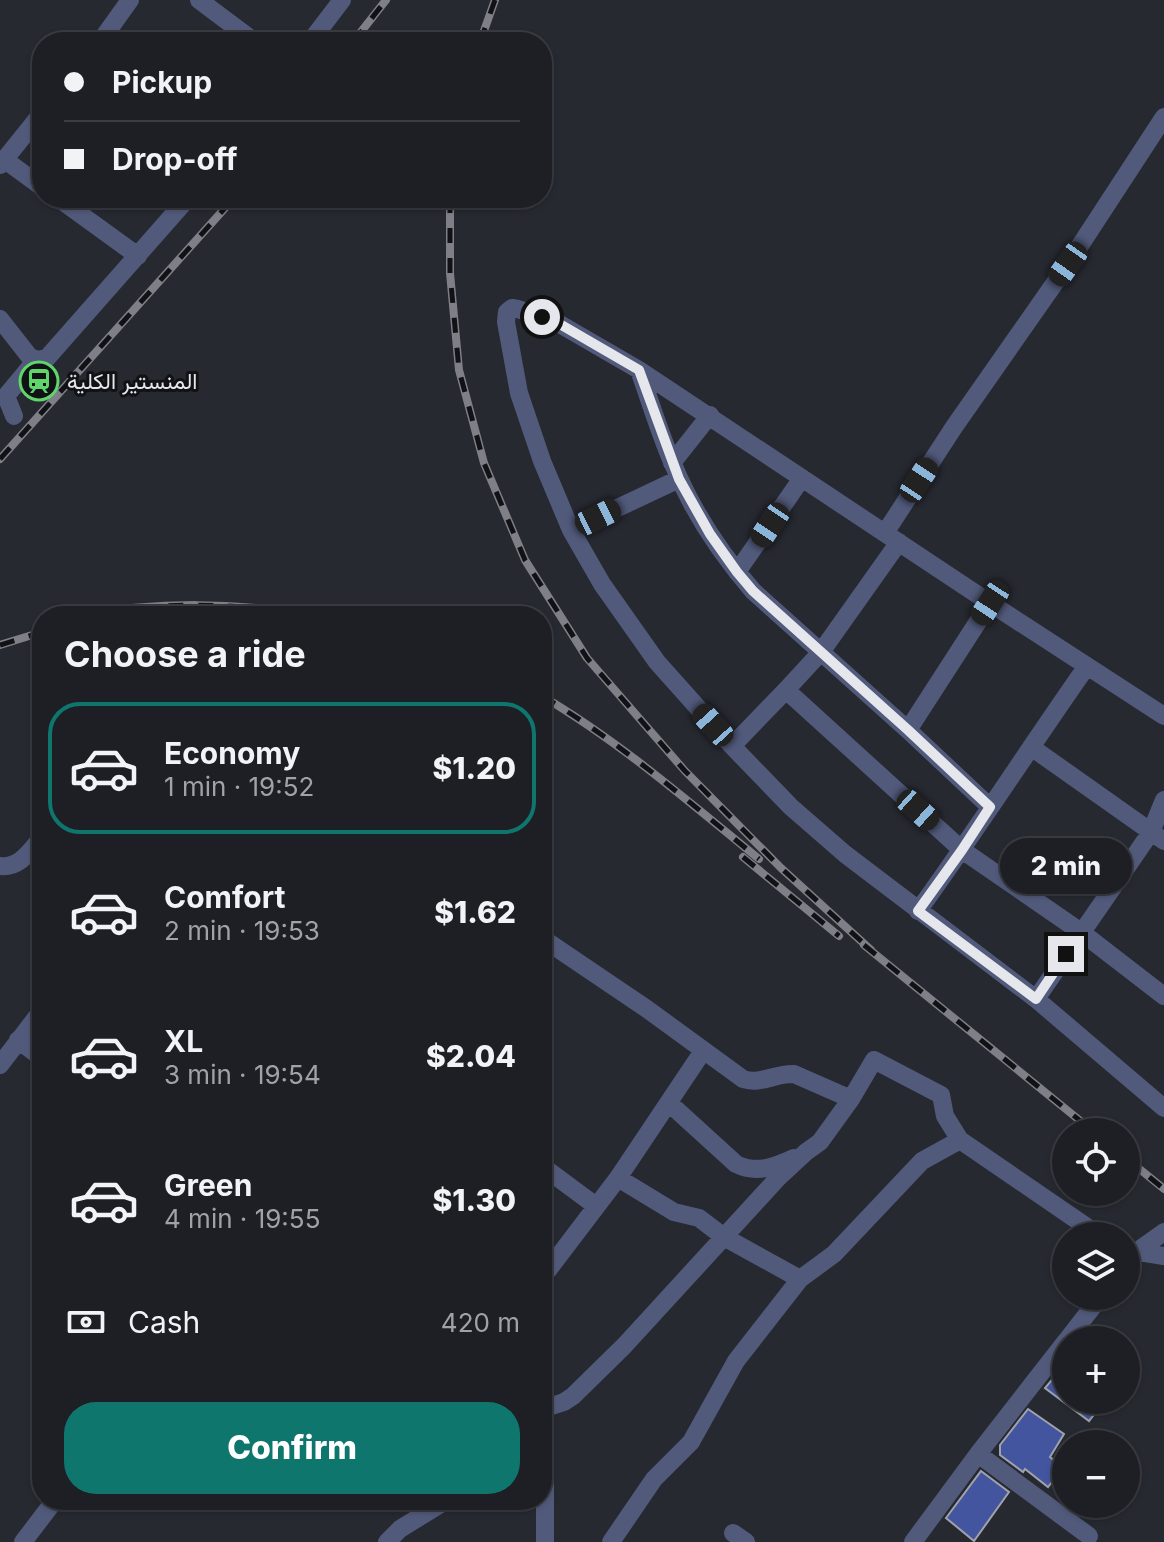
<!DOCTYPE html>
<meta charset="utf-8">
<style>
:root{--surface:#1d1f25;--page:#2a2c32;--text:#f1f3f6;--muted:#a0a2a7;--line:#3b3d42;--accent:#0f766e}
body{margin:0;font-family:Inter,Vazirmatn,sans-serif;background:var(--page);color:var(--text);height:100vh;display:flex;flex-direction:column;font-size:30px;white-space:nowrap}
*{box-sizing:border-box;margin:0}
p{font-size:26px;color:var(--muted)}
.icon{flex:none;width:44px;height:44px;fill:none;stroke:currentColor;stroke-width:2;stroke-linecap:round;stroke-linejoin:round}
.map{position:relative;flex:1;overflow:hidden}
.sheet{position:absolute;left:32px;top:606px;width:520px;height:904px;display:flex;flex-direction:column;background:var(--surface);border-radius:32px;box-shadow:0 2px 6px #0004,0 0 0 2px var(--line)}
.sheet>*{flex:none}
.banner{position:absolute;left:32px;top:32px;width:520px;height:176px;border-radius:32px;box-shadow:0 2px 6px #0004,0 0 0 2px var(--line);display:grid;align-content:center;height:176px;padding:0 32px;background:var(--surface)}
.buttons{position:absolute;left:1052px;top:1118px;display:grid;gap:16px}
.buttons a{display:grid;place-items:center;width:88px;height:88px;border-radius:50%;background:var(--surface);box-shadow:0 2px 6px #0004,0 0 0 2px var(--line);font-size:40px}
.end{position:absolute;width:36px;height:36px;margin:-18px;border:10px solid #e6e7ec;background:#111;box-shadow:0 0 0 4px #111}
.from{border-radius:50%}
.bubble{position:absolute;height:56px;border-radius:28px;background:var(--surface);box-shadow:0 2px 6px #0004,0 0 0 2px var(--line);font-size:26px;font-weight:800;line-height:56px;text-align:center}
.car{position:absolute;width:24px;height:48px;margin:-24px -12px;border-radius:10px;box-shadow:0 0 6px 2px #0007;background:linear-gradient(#222 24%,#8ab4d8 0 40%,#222 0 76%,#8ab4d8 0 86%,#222 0)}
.banner b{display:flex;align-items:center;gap:28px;height:76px;font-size:30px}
.banner b+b{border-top:2px solid var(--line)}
.banner i{width:20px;height:20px;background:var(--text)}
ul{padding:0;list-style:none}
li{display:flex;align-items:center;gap:24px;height:132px;margin:0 16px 12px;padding:0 16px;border:4px solid transparent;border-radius:32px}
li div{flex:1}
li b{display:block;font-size:30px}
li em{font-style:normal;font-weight:800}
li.selected{border-color:var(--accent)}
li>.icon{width:72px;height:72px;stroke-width:1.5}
h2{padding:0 32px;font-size:36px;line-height:96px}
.pay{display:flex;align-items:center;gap:20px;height:88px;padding:0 32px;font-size:30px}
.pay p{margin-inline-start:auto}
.action{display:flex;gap:16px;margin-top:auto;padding:16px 32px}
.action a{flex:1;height:92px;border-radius:32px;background:var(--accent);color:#fff;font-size:32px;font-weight:800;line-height:92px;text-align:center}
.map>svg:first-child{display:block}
</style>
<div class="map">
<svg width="1164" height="1542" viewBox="0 0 1164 1542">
<rect width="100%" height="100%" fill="#272931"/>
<path fill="#4455a0" stroke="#a0a3ac" stroke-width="2" d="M1066,1363V1400H1105L1089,1421L1045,1388Z
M1028,1409L1064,1434L1050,1457L1063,1468L1048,1487L1025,1469L1023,1472L1000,1455V1445Z
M981,1471L1009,1492L974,1541L946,1518Z"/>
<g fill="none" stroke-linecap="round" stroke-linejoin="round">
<path stroke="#515a7b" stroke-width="18" d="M199,0L255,42
M100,42L130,0
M310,42L342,0
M5,160L42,187
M0,165L42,113
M58,198L138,256
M0,319L29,356L36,360
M639,370C650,401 660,434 673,464C692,510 721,554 753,591L908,730L990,807
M14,416L6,396L36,360L47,358L188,198
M672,463L710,415
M571,530L679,479
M885,533L954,427L1068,264L1164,117
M737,572L802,478
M786,690L962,850L1081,932L1164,996
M1164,716L990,603L639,370L558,323L518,309L512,308L507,312L506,322L519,393L542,461L571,530L602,584L657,662L732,746L791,807L845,854L1036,999L1164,1108
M908,730L990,603
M732,746L786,690L821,652L899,542
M1031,747L1164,841
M0,866C20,868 30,851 42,837
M918,911C976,831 1030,747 1087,666
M542,938L647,1009L743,1079C761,1085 775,1073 794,1074L851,1099L874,1060L941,1095L945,1116L960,1140L1100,1236
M1036,999L1151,832L1164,800
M18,1040L42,1058
M0,1065L42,1010
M669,1103L736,1164C756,1174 775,1167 794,1158
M542,1166L596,1206
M618,1178L674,1212L699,1218L724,1237L800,1279
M1133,1251L1164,1256
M1126,1264L1136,1252L1164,1232
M542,1278L618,1178L703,1051
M1067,1340L1101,1296
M542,1409L564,1402L573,1396L624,1346L778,1178L806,1152L820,1142L851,1099
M542,1415L545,1486V1542
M978,1454L1089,1536
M733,1533L746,1542
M23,1542L55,1500
M387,1542L400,1529L447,1500
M611,1542L654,1479L691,1442L736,1361L800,1279L834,1254L922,1161L960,1140
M913,1542L978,1454L1066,1341"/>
<g stroke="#7f8087" stroke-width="8">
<path id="rail" d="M353,42L386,0
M480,42L495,0
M450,198V273L459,370L484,463L525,560L587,658L685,771L781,868L871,950
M0,459L234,198
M79,616C155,601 239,602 315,616
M0,645L42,632
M542,696C620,742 689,802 759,859
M743,857L839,936
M864,945L1094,1132
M1126,1158L1164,1189"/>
</g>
<use href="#rail" stroke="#111215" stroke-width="5" stroke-dasharray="15" stroke-linecap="butt"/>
</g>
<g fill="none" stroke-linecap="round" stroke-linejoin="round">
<path stroke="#e6e7ec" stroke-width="10" d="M542,317L558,323L639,370L679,479L710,534L737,572L753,591L908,730L990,807L962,850L918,911L1036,999L1066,954"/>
</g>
<defs>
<g id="station-ring" transform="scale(2)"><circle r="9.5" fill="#111215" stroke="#5fd56b" stroke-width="1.5"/><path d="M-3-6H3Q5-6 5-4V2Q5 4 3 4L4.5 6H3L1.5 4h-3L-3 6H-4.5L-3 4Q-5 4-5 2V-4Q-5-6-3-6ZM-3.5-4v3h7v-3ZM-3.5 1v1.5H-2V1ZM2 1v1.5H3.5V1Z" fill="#5fd56b"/></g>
</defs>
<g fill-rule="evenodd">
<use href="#station-ring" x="39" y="381"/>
</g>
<g text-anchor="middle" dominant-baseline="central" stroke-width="6" stroke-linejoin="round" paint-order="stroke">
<g font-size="22" fill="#e6e7ec" stroke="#111215" text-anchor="start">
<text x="67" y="381">المنستير الكلية</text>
</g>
</g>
</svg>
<div class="buttons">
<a><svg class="icon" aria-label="locate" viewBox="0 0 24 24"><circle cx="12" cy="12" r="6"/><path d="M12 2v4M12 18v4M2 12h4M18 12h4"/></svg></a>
<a><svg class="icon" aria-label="layers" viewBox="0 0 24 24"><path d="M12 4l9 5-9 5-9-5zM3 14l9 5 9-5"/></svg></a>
<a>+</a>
<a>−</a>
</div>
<i class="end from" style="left:542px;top:317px"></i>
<i class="end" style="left:1066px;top:954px"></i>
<div class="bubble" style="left:1000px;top:838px;width:132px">2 min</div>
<i class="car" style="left:1068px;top:264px;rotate:215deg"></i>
<i class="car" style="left:919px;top:480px;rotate:33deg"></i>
<i class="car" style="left:598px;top:517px;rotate:64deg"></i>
<i class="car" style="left:770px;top:525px;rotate:214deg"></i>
<i class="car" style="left:990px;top:603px;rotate:213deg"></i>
<i class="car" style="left:713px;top:725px;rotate:318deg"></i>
<i class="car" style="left:918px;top:810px;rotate:132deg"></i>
<div class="banner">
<b><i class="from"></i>Pickup</b>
<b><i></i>Drop-off</b>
</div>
<section class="sheet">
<h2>Choose a ride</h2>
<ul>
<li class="selected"><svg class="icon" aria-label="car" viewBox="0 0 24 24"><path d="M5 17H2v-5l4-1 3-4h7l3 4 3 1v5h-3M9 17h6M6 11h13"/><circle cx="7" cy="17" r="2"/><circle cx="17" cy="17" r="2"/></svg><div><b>Economy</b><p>1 min · 19:52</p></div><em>$1.20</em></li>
<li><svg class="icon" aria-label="car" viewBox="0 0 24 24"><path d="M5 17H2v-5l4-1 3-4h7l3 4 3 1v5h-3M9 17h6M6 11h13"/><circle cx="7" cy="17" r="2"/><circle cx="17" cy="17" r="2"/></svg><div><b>Comfort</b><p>2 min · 19:53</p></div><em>$1.62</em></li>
<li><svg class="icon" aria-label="car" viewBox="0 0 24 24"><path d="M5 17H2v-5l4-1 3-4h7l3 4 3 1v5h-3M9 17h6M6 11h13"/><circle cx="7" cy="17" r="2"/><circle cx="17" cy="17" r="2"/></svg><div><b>XL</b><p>3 min · 19:54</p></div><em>$2.04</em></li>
<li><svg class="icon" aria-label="car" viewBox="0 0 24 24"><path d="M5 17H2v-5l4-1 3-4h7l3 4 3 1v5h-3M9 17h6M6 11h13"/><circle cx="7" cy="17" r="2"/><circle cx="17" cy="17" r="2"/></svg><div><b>Green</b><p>4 min · 19:55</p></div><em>$1.30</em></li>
</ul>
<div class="pay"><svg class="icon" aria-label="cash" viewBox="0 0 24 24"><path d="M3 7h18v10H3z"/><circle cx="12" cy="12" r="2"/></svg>Cash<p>420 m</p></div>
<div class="action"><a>Confirm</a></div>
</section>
</div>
